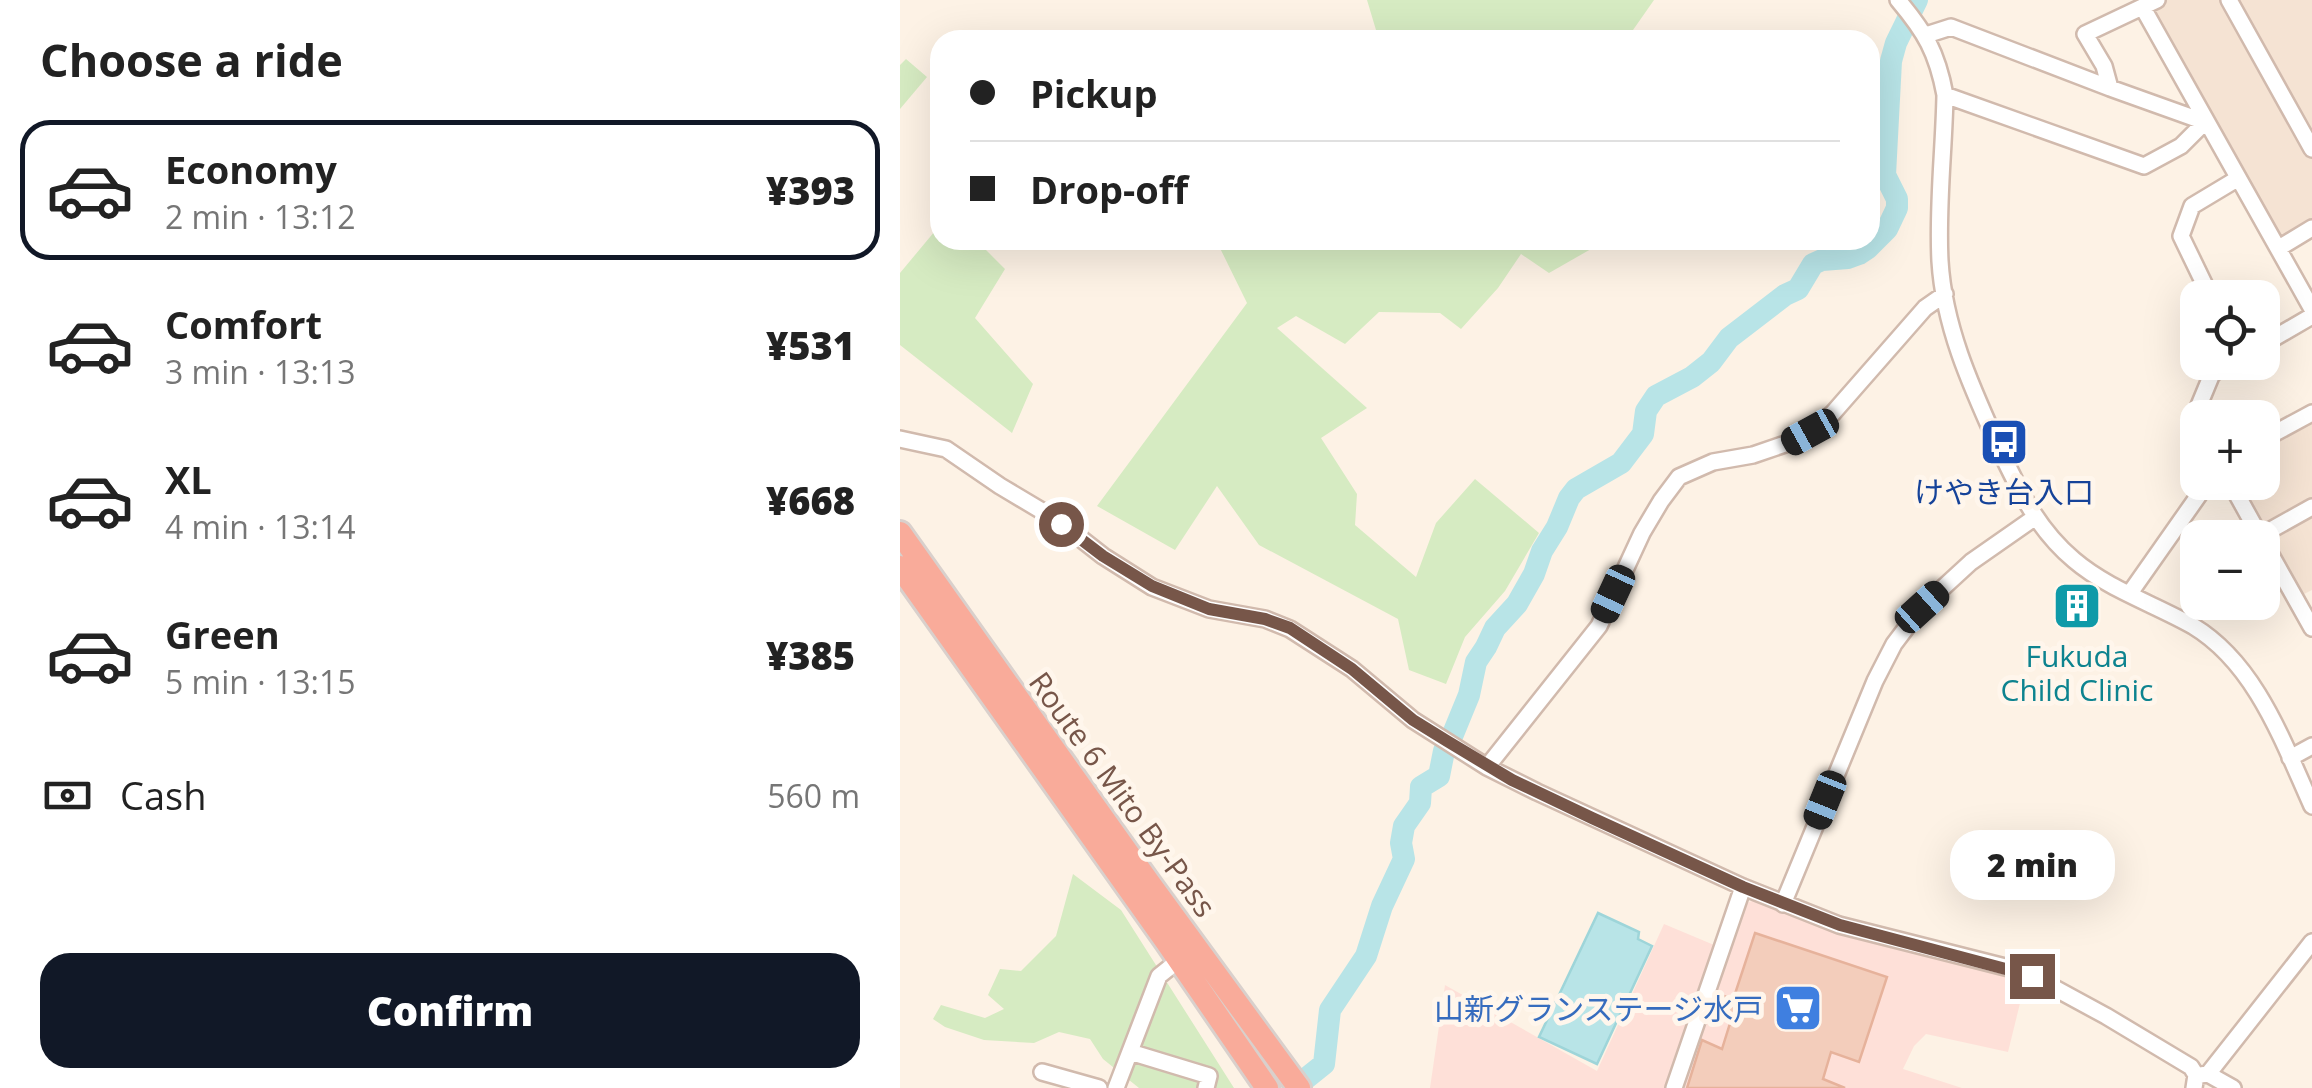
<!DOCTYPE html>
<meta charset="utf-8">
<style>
:root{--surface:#fff;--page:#f6f6f6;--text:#222;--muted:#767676;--line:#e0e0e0;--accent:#111827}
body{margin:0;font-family:"Open Sans","Noto Sans JP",sans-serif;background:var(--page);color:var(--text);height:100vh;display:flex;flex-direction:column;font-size:38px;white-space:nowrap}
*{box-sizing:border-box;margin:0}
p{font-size:32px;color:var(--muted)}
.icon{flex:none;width:55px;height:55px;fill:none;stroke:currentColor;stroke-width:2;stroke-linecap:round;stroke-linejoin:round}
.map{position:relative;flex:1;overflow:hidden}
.details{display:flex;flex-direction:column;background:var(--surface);width:900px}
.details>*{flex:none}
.top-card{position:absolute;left:30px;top:30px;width:950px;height:220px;border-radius:30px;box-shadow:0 10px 40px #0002;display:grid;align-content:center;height:220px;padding:0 40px;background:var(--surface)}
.tools{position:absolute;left:1280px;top:280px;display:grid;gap:20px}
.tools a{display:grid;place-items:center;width:100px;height:100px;border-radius:20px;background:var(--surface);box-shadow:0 10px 40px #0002;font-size:50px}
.end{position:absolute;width:45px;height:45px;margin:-22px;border:12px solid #775649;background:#fff;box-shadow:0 0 0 5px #fff}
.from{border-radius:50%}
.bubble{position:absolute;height:70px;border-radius:30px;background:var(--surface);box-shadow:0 10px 40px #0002;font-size:32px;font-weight:800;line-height:70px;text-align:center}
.car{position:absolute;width:30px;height:60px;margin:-30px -15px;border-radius:12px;box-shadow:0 0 8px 2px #0007;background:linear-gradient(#222 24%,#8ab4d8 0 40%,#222 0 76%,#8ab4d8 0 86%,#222 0)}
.top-card b{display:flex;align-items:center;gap:35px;height:95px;font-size:38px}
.top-card b+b{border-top:2px solid var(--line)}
.top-card i{width:25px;height:25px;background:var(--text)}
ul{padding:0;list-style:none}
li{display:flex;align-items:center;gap:30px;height:140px;margin:0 20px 15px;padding:0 20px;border:5px solid transparent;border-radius:30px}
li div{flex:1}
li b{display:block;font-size:38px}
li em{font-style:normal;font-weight:800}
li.on{border-color:var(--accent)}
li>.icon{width:90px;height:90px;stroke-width:1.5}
h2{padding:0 40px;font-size:45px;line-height:120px}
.pay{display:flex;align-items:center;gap:25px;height:110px;padding:0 40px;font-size:38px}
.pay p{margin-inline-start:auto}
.button{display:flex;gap:20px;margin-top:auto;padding:20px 40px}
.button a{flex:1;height:115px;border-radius:30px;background:var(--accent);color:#fff;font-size:40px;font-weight:800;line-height:115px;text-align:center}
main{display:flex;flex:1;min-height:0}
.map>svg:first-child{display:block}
</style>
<main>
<section class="details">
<h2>Choose a ride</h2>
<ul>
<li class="on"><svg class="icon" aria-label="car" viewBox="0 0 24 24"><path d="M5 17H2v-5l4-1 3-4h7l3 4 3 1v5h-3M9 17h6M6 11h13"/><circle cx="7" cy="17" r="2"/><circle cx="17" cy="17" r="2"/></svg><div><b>Economy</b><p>2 min · 13:12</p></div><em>¥393</em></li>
<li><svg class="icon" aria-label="car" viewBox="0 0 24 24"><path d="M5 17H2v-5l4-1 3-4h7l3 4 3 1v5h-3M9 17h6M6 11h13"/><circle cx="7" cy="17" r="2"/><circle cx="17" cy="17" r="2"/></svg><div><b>Comfort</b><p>3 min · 13:13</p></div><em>¥531</em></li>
<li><svg class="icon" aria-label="car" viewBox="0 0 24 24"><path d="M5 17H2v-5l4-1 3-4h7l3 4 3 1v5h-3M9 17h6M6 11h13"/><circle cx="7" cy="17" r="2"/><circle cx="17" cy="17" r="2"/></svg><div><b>XL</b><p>4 min · 13:14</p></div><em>¥668</em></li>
<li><svg class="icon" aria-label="car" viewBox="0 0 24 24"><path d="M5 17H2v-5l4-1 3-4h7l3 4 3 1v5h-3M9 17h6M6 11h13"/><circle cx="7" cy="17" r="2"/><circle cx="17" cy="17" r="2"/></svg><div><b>Green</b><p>5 min · 13:15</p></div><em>¥385</em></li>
</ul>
<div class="pay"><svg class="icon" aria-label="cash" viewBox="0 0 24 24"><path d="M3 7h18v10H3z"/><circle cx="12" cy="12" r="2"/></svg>Cash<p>560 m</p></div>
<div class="button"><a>Confirm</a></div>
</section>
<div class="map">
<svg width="1412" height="1088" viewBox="0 0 1412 1088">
<rect width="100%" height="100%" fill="#fdf2e5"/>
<path fill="#f5e3d3" d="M1266,0H1412V222L1385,237L1375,235L1253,15L1256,6Z
M1412,421V590L1404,594L1398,593L1338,483L1362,482L1363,448Z"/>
<path fill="#fee0d8" d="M858,899L892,915L943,933L1126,979L1108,1052L1026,1034L1014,1046L1003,1069L1062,1088H530L545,985L697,1071L764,924L826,950L840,905Z"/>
<path fill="#d6ebc2" d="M467,0H754L726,40H479Z
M6,59L27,77L0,109V65Z
M40,225V240H76L105,269L75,318L133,384L112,433L0,345V273Z
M316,240H699L691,249L649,273L621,254L598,288L561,329L540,313L479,312L445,344L396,316L377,328L467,408L421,438L457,494L455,525L516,577L536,523L575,479L639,533L605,591L565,637L546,684L509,670L498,619L359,545L317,486L275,550L197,506L347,303Z
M173,874L221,910L334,1088H239L203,1059L190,1039L159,1032L134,1043L84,1040L45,1027L33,1019L41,1005L85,1018L104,1009L88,995L100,969L121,971L156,936Z"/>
<path fill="#b8e4e7" stroke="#9ed5d9" stroke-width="2.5" d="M698,913L739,932L738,939L752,946L697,1064L639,1037Z"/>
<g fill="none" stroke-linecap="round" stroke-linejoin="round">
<path stroke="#b8e4e7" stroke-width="22" d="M394,1088L424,1064L430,1010L466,956L482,906L504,859L501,843L504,826L520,803L521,787L539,776L544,751L553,734L569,695L576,662L586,647L595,628L617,604L634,574L642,551L657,527L669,498L676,489L721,463L743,434L746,411L756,396L792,377L811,362L829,338L885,295L898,289L913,264L922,260L948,258L959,254L968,248L987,229L997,208V199L985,175L991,61L996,43L1017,0"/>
</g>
<path fill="#f3cdbb" stroke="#e6b29b" stroke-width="2.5" d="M1177,585L1181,588L1183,585L1194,593L1191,597L1196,601L1178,626L1158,612Z
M855,933L987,977L959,1062L931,1052L923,1079L945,1088H787L802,1040L822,1049L831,1020L818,1016L824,996L833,1000Z"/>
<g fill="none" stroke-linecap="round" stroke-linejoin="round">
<g stroke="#d1baad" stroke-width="20">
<path id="minor" d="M998,0C1025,32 1037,52 1045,95C1044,150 1037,206 1040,261C1044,328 1072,388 1099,448C1119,490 1137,529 1174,560C1208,589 1254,604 1293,626C1356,664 1383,742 1412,806
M1329,0L1412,149
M1243,8L1412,309
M1026,35L1051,27L1210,88L1305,122L1281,146L1244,166L1045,95
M1210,88L1204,66L1185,34L1257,0
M1379,248L1412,228
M1311,298L1281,236L1292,206L1337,179
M1362,345L1412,316
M1298,427L1295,415L1312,374L1332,362
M0,439L46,449L100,486L157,520L203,556L252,587L309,609L365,619L390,629L452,669L513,720L587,767L637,792L843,887L939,925L1125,972L1206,1016L1291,1067L1296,1075L1294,1088
M1362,440L1412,413
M1330,482L1361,538
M1360,536L1412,507
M1362,539L1412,628
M1230,593L1308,482
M1390,758L1412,746
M587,767L699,626L742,533L761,501L779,477L813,462L853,455L891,442L911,432L933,413L1025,308L1045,294
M883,904L975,681L994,644L1022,607L1071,562L1134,518
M230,1052L309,1076L306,1088
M142,1072L199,1088
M1308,1074L1412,942
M1300,1075L1308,1074L1333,1088
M216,1088L259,976L279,960
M774,1088L843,887"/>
</g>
<g stroke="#d9d0cc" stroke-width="28">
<path id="highway" d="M0,533L249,883L399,1088
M0,567L266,941L367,1088"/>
</g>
<use href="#minor" stroke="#fff" stroke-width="15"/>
<use href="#highway" stroke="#f9ab9a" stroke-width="22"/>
</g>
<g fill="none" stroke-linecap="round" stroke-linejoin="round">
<path stroke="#775649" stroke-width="12" d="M161,524L203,556L252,586L309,609L365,619L390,628L452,669L513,720L547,741L612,780L692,818L843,887L940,925L1132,976"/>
</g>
<defs>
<g id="bus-square" transform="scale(2.5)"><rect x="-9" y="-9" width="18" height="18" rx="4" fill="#1a4fb4" stroke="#fff6ec"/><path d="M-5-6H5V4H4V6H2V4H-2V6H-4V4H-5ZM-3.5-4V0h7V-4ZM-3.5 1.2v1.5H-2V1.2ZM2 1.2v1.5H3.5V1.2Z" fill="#fff"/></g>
<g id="building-square" transform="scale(2.5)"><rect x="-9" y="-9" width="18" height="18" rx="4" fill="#0f9aa8" stroke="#fff6ec"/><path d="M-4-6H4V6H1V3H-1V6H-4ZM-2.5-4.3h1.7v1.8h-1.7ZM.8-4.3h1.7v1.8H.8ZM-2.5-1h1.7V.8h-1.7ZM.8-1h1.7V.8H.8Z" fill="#fff"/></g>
<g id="supermarket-square" transform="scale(2.5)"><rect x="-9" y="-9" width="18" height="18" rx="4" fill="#3f7fe0" stroke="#fff6ec"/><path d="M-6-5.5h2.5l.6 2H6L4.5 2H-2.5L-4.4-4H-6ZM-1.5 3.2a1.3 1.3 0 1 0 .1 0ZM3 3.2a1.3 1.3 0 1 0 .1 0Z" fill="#fff"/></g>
</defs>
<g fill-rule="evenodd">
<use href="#bus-square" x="1104" y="442"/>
<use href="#building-square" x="1177" y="606"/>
<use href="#supermarket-square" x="898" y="1008"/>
</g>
<g text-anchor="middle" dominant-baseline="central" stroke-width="10" stroke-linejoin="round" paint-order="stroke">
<g font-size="30" fill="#164399" stroke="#fff6ec">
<text x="1104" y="491">けやき台入口</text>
</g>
<g font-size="30" fill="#0d838f" stroke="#fff6ec">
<text x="1177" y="655">Fukuda<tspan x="1177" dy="34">Child Clinic</tspan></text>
</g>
<g font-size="30" fill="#775649" stroke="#fff6ec">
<text transform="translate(223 794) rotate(54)">Route 6 Mito By-Pass</text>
</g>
<g font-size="30" fill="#366cbe" stroke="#fff6ec" text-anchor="end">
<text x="863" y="1008">山新グランステージ水戸</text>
</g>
</g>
</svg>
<div class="tools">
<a><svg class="icon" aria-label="locate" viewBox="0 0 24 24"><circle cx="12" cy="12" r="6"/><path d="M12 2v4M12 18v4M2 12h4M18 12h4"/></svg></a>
<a>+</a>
<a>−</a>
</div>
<i class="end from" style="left:161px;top:524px"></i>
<i class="end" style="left:1132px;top:976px"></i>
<div class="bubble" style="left:1050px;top:830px;width:165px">2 min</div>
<i class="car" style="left:910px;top:432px;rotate:241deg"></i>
<i class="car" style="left:713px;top:594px;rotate:205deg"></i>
<i class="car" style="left:1022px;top:607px;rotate:48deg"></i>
<i class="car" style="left:925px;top:800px;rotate:202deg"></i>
<div class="top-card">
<b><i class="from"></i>Pickup</b>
<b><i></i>Drop-off</b>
</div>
</div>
</main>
